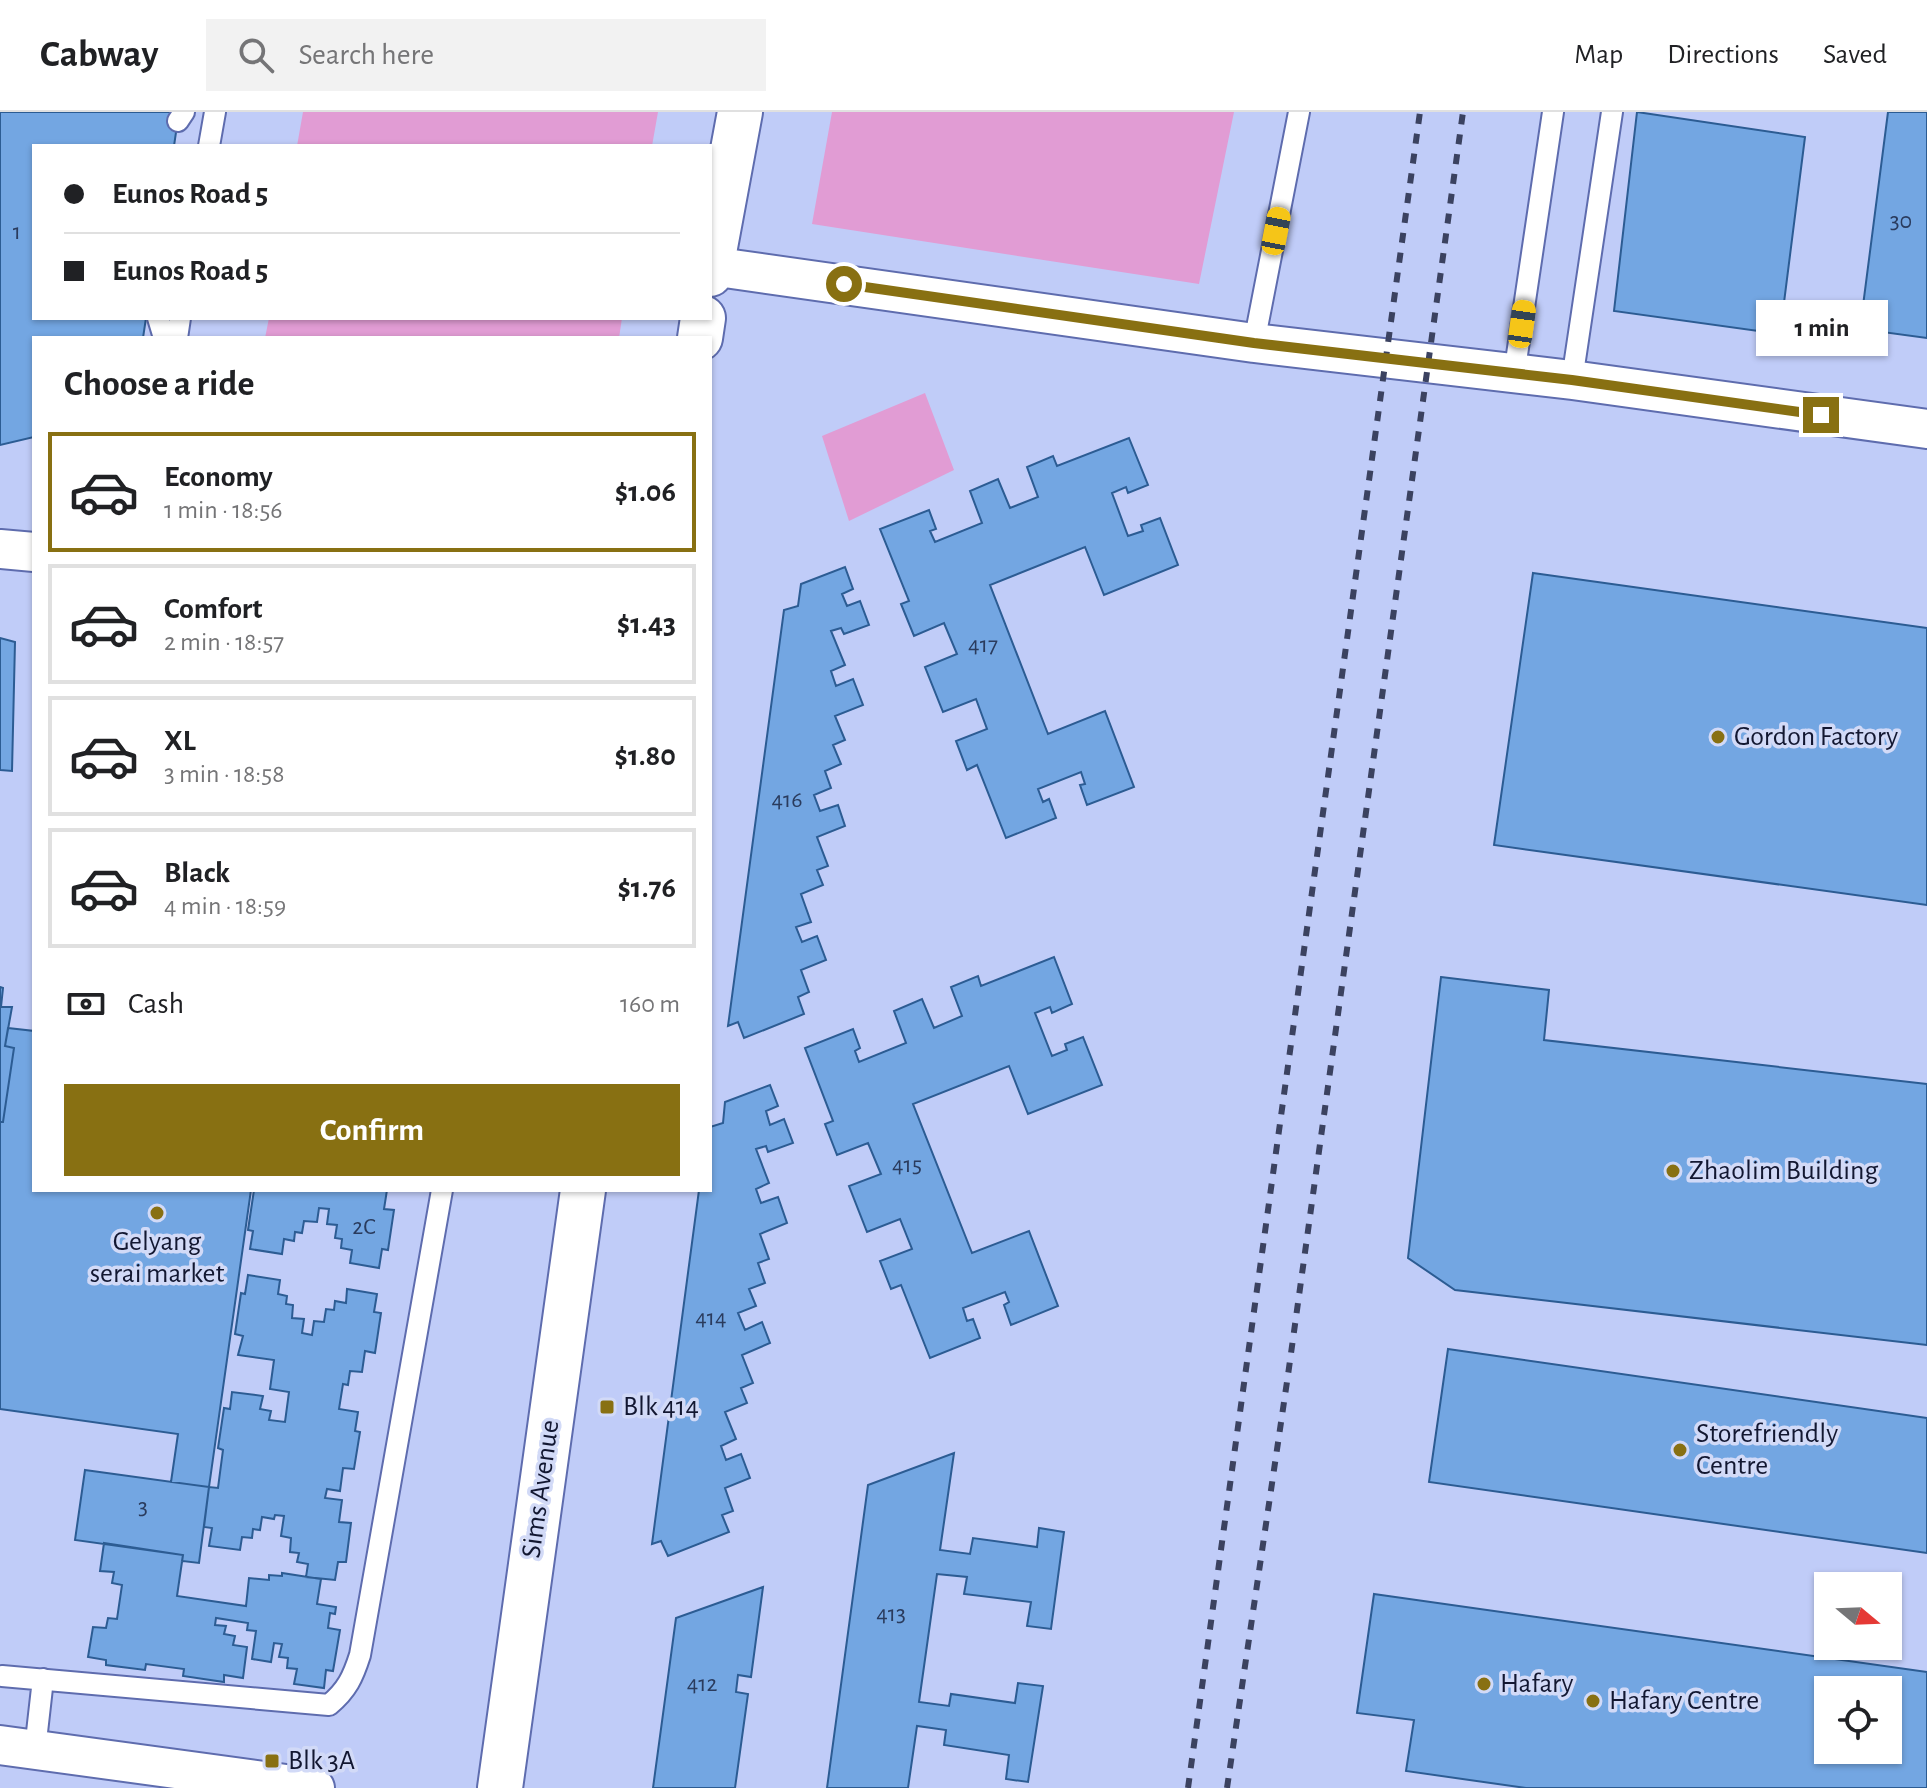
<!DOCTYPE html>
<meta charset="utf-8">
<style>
:root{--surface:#fff;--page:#f2f2f2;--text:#202124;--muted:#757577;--line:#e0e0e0;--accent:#887012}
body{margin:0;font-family:"Alegreya Sans",sans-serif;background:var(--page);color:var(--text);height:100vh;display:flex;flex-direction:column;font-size:30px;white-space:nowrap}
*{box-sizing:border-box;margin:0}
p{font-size:26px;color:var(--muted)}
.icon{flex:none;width:44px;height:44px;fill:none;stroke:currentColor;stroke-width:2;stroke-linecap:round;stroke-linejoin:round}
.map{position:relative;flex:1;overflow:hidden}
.side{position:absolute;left:32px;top:224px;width:680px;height:856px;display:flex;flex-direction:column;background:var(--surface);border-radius:0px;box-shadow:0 2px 6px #0004}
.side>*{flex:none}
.hud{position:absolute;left:32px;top:32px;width:680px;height:176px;border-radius:0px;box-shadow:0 2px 6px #0004;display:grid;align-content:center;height:176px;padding:0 32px;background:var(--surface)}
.needle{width:52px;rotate:109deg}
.fabs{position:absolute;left:1814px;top:1460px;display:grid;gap:16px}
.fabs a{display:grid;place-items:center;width:88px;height:88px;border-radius:0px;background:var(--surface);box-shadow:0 2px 6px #0004;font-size:40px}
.end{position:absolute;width:36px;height:36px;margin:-18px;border:10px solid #887012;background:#fff;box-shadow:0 0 0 4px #fff}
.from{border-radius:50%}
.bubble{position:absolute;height:56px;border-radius:0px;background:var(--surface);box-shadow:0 2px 6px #0004;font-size:26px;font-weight:700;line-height:56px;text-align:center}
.car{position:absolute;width:24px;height:48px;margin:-24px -12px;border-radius:10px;box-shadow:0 0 6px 2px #0007;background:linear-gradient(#f5c518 24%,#345 0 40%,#f5c518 0 76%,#345 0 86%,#f5c518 0)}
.hud b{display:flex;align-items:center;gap:28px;height:76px;font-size:30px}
.hud b+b{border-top:2px solid var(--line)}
.hud i{width:20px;height:20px;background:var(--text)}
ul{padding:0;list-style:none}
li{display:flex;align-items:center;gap:24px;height:120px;margin:0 16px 12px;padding:0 16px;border:4px solid var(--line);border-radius:0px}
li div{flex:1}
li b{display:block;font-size:30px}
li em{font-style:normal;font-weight:700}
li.on{border-color:var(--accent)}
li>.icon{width:72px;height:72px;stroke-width:1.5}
h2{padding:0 32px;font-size:36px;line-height:96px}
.pay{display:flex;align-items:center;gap:20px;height:88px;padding:0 32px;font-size:30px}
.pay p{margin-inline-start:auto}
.primary-button{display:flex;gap:16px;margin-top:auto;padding:16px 32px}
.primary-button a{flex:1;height:92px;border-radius:0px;background:var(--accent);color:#fff;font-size:32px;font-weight:700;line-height:92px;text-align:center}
header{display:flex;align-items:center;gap:48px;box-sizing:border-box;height:112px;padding:0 40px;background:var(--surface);border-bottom:2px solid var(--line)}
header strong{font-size:38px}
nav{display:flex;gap:44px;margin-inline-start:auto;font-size:28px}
.search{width:560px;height:72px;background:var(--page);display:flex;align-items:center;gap:20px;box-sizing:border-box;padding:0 28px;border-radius:0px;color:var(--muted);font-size:30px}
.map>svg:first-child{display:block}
</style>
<header>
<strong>Cabway</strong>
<div class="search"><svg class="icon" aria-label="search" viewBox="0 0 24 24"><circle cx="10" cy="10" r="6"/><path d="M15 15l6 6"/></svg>Search here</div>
<nav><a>Map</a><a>Directions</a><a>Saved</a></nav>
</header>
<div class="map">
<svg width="1927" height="1676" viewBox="0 0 1927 1676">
<rect width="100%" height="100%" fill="#c0ccf8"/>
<path fill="#e19cd4" d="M303,0H658L652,34H297Z
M832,0H1234L1199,172L812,112Z
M269,206H622L619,226H265Z
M925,281L954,358L849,409L822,324Z"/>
<path fill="#73a6e2" stroke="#2c5c93" stroke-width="2" fill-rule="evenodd" d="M0,0H179L174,34H34V206H146L143,226H34V325L0,333Z
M1637,0L1805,25L1780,222L1614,199Z
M1888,0H1927V226L1860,217Z
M1129,326L1148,373L1128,381L1126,375L1112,381L1128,424L1143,419L1141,413L1160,406L1178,453L1104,483L1085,435L990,473L1048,622L1105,599L1134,675L1087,693L1080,673L1085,672L1081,660L1038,677L1043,690L1049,687L1056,706L1006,726L977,653L967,658L956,629L987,617L976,587L943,600L925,555L957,542L944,511L914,524L901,492L909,489L880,417L929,398L936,417L930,419L935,430L982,411L970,379L998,367L1010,396L1038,385L1027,355L1053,344L1057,354Z
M845,455L853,477L842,482L847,494L860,489L869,513L844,522L841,516L831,519L845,553L831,559L836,574L853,567L863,593L835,604L845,628L833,633L841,652L825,659L831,676L814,683L820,699L838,693L845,714L817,725L828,754L817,758L823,773L801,782L811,810L796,815L802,830L817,824L826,848L801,858L809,880L798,885L804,902L744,926L738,910L728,914L784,498L798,494L801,472Z
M1533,461L1927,516V793L1494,733Z
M0,526L15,530L12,659L0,658Z
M1054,845L1072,892L1052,901L1050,895L1035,901L1052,944L1067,938L1065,932L1083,925L1102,973L1028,1002L1009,954L913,992L972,1141L1029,1119L1058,1194L1011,1213L1004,1193L1009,1190L1005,1180L963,1196L967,1209L973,1207L980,1226L930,1246L901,1173L891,1177L880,1149L912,1137L900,1107L867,1120L849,1074L881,1062L868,1031L837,1043L825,1012L833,1009L805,936L853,917L860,936L855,939L859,950L906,931L894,899L922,887L934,916L962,904L951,875L978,864L981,874Z
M1441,865L1549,878L1544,928L1927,972V1233L1455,1178L1408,1146Z
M0,875L3,876L1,895H12L5,934L14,936L3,1010H0Z
M8,916L34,919V1078H251L209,1375L171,1370L178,1322L0,1297V1010H3L14,936L5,934Z
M770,973L778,994L766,999L770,1013L784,1007L793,1031L768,1040L766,1034L756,1037L769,1071L756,1077L761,1091L778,1085L787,1111L760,1122L769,1147L758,1151L765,1171L749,1177L756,1194L738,1201L745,1218L762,1210L770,1231L742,1243L753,1271L741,1276L747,1291L725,1300L736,1327L721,1334L726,1348L741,1342L750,1366L725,1376L733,1399L722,1403L729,1420L668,1444L661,1429L652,1432L699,1078H710V1015L723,1011L725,990Z
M254,1078H387L384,1097L394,1098L388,1138L382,1137L379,1156L350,1151L352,1138L341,1136L342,1127L335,1126L337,1113L327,1112L329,1097L319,1096L317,1110L304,1109L302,1121L295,1120L294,1129L284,1127L282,1142L250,1137L253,1119L248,1118Z
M248,1163L280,1168L278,1182L287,1184L286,1192L293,1193L292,1206L304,1207L302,1221L312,1223L314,1209L324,1210L326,1197L334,1198L335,1189L346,1191L347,1177L377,1182L374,1200L381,1201L375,1241L365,1239L362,1260L350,1259L348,1273L343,1272L339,1297L358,1300L355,1319L360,1320L354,1357L343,1356L340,1379L327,1377L325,1386L342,1388L339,1410L351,1411L346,1450H338L335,1468L306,1465L308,1452L297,1450L299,1441L290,1440L291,1426L281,1424L284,1404L275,1403L274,1407L262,1405L260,1418L253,1417L252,1426L242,1425L240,1438L209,1434L212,1416L204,1415L209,1375L218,1376L223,1338L218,1336L224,1296L230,1297L232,1280L263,1284L260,1297L271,1299L269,1308L285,1310L289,1280L270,1277L274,1248L238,1243L243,1224L235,1222L241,1181L245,1182Z
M1448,1237L1927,1306V1441L1429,1370Z
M954,1341L940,1438L970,1442L973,1426L1037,1435L1039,1416L1064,1420L1051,1517L1027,1514L1031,1490L964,1482L967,1465L937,1462L919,1590L949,1594L951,1582L1015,1591L1018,1571L1043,1574L1028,1670L1006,1667L1009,1643L944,1633L946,1618L917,1614L908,1676H827L868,1373Z
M85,1358L209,1375L199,1451L182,1449L183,1443L75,1428Z
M104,1431L183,1443L177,1484L246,1494L249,1466L269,1468V1463L282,1464V1461L321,1467L317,1492L336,1495L335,1502L330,1501L328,1516L340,1518L333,1559L326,1558L324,1576L294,1572L297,1557L287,1556L288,1546L279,1545L282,1532L274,1531L271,1550L252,1547L256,1519L247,1518L248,1511L216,1506L215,1513L226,1514L224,1522L235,1524L233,1533L247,1535L243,1566L224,1563V1570L183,1564L184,1557L146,1552L145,1558L106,1553V1548L88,1545L93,1515L106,1516L108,1506L117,1507L122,1473L112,1471L114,1460L100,1459Z
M763,1475L751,1565L738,1563L736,1580L748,1582L735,1676H653L676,1506Z
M1374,1482L1927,1560V1676H1526L1406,1659L1414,1608L1357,1601ZM1828,1578H1888V1638H1828Z"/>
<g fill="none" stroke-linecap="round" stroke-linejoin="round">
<g stroke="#5e6cae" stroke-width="24">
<path id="service" d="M178,9L184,0
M209,34L215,0
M158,206L164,226
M177,226L180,206
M1254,231L1299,0
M1514,263L1553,0
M1572,268L1612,0
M2,1564L329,1593C347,1578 353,1565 360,1543L442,1078
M35,1638L43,1567"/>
</g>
<g stroke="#5e6cae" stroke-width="42">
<path id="minor" d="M711,154L1254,231L1572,268L1927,317
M0,437L34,440
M0,1633L315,1676"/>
</g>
<g stroke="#5e6cae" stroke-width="48">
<path id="primary" d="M710,162L740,0
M700,226L703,206
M500,1676L583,1078"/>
</g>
<use href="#service" stroke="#fff" stroke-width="20"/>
<use href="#minor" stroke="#fff" stroke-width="38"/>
<use href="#primary" stroke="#fff" stroke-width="44"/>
<path stroke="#3b4260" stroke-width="6" stroke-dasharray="10 10" stroke-linecap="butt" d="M1188,1676L1420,0
M1227,1676L1288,1263L1463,0"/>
</g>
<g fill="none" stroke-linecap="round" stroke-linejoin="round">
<path stroke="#887012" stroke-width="10" d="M844,172L1254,231L1572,268L1821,303"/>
</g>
<g fill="#887012" stroke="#d2daf7" stroke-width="3">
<circle cx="1718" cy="625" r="8"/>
<circle cx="1673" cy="1059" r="8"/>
<circle cx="157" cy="1101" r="8"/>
<rect x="599" y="1287" width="16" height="16" rx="4"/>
<circle cx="1680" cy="1338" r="8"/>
<circle cx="1484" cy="1572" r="8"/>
<circle cx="1593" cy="1589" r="8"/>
<rect x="264" y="1641" width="16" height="16" rx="4"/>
</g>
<g text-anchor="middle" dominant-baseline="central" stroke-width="7" stroke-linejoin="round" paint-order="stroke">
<g font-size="24" fill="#2a3b5d">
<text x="1901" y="109">30</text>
<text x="17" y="120">1</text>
<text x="983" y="533">417</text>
<text x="787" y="688">416</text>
<text x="907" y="1053">415</text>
<text x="364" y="1115">2C</text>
<text x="711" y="1206">414</text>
<text x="143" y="1395">3</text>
<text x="891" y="1502">413</text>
<text x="702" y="1572">412</text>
</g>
<g font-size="28" fill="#121731" stroke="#d2daf7" text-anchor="start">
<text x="1734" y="625">Gordon Factory</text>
<text x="1689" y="1059">Zhaolim Building</text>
<text x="157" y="1130" text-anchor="middle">Gelyang<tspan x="157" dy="32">serai market</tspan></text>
<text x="623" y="1295">Blk 414</text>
<text x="1696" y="1322">Storefriendly<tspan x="1696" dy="32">Centre</tspan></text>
<text x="1500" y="1572">Hafary</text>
<text x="1609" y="1589">Hafary Centre</text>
<text x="288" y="1649">Blk 3A</text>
</g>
<g font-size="28" fill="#121731" stroke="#d2daf7">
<text transform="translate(541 1377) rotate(-82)">Sims Avenue</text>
</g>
</g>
</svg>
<div class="fabs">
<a><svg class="needle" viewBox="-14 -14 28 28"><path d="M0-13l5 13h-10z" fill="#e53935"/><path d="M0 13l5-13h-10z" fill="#757577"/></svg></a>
<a><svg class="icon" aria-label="locate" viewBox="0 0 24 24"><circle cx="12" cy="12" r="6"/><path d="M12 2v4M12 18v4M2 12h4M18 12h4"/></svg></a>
</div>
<i class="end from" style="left:844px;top:172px"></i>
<i class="end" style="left:1821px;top:303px"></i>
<div class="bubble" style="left:1756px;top:188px;width:132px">1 min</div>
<i class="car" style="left:1276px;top:119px;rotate:11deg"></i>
<i class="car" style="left:1522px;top:212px;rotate:8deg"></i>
<div class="hud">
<b><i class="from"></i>Eunos Road 5</b>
<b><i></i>Eunos Road 5</b>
</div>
<section class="side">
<h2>Choose a ride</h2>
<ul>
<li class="on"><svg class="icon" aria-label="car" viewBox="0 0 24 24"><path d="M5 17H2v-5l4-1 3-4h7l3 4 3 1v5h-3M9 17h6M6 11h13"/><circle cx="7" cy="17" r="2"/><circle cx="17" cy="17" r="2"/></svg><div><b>Economy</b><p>1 min · 18:56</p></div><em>$1.06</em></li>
<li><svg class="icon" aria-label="car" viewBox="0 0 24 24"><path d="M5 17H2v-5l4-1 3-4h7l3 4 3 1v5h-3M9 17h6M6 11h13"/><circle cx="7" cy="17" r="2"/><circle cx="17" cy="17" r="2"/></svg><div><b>Comfort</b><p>2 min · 18:57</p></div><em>$1.43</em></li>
<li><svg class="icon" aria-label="car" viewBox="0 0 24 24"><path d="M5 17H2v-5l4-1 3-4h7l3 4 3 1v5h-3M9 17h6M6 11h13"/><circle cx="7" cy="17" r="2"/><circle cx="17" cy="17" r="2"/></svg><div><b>XL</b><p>3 min · 18:58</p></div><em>$1.80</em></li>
<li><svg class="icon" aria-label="car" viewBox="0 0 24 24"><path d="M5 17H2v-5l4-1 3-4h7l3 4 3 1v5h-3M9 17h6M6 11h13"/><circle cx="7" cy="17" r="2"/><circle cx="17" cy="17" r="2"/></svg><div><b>Black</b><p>4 min · 18:59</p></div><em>$1.76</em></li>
</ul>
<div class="pay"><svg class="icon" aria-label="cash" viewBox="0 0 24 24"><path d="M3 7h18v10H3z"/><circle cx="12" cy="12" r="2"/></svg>Cash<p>160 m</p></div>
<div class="primary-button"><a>Confirm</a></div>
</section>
</div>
